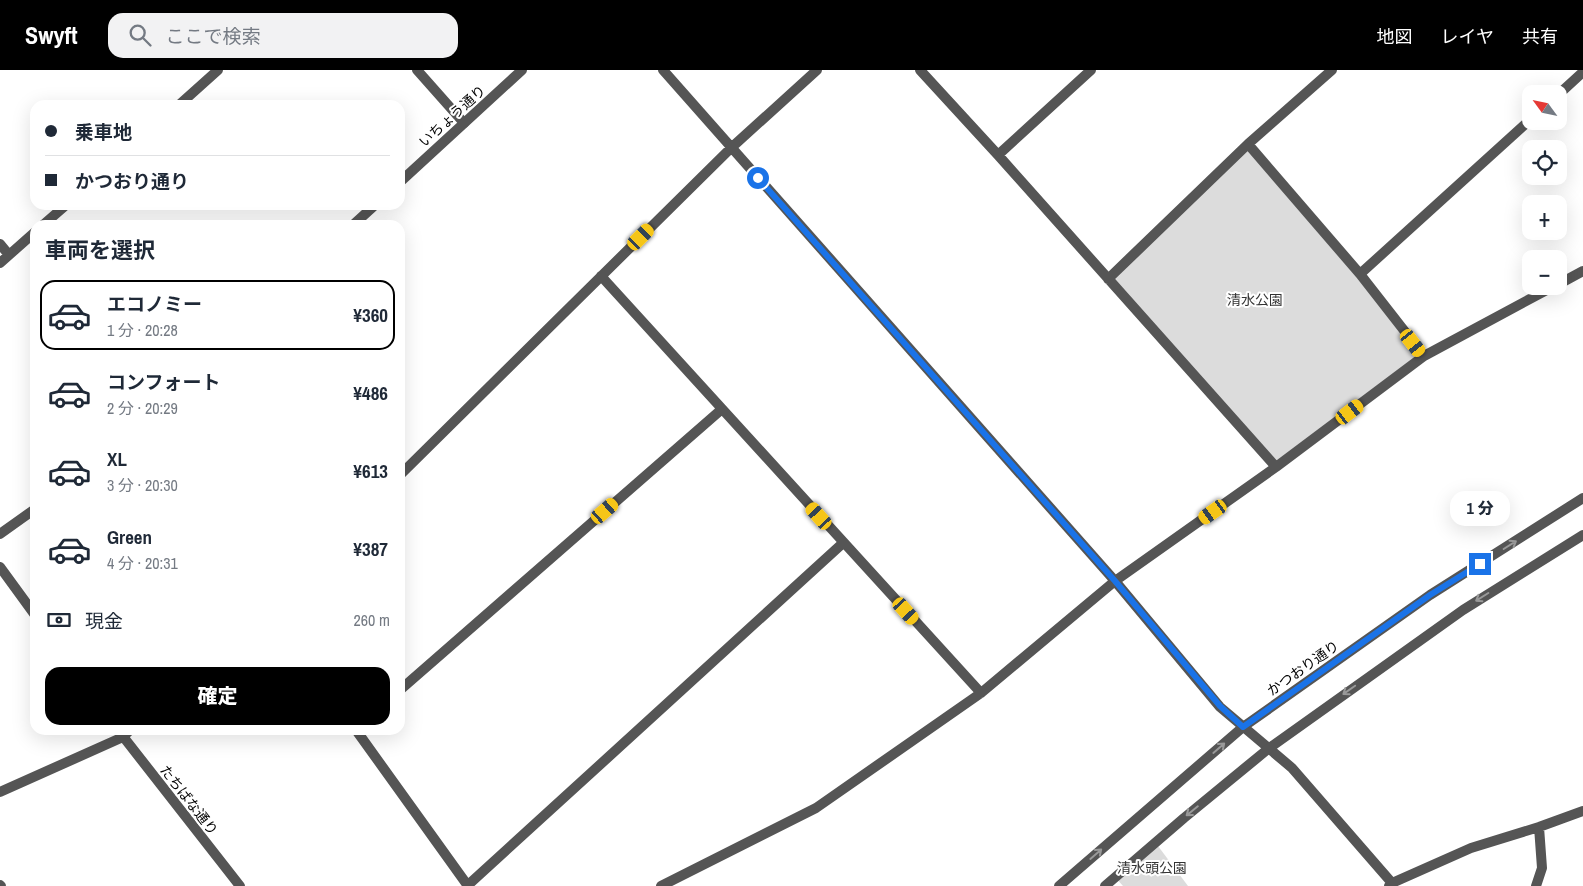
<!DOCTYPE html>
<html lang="ja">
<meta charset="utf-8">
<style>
:root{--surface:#fff;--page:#f2f2f3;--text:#1f2937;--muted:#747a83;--line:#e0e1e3;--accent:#000}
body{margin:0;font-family:"Archivo Narrow","Noto Sans JP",sans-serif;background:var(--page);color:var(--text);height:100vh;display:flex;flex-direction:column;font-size:19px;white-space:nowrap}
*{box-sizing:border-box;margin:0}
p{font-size:16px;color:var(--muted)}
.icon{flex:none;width:28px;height:28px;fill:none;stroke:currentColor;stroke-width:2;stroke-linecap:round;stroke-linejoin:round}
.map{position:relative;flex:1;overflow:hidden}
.details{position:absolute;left:30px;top:150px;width:375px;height:515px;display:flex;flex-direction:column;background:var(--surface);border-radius:15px;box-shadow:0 5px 20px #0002}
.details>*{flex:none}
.top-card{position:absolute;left:30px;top:30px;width:375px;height:110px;border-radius:15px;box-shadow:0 5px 20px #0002;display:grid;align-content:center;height:110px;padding:0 15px;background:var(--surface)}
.needle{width:32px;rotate:303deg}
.buttons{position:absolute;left:1522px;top:15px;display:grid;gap:10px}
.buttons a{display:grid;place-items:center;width:45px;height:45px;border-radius:10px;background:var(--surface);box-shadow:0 5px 20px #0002;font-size:25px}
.end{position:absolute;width:22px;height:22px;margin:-11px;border:6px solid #1a73e8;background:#fff;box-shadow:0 0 0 2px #fff}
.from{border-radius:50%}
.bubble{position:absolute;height:35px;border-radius:15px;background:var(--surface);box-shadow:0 5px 20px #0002;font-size:16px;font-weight:800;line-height:35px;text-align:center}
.car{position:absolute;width:15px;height:30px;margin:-15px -8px;border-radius:6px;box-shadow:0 0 4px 1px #0007;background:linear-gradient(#f5c518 24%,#345 0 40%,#f5c518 0 76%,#345 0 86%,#f5c518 0)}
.top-card b{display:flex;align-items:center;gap:18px;height:48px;font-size:19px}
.top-card b+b{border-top:1px solid var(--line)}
.top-card i{width:12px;height:12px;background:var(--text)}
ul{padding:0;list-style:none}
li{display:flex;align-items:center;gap:15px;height:70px;margin:0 10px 8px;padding:0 5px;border:2px solid transparent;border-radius:15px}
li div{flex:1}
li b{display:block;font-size:19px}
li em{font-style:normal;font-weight:800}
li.active{border-color:var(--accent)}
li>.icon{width:45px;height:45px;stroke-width:1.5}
h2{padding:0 15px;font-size:22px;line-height:60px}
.pay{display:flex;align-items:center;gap:12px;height:55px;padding:0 15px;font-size:19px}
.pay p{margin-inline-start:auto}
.primary-button{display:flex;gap:10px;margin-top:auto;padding:10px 15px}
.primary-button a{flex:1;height:58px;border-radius:15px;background:var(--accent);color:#fff;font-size:20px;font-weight:800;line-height:58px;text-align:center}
header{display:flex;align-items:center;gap:30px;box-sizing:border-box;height:70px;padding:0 25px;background:var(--accent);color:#fff}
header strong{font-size:24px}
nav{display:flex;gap:28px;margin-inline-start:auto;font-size:18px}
.search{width:350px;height:45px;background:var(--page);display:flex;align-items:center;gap:12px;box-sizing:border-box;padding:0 18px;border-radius:15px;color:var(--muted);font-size:19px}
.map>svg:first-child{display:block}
</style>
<header>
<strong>Swyft</strong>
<div class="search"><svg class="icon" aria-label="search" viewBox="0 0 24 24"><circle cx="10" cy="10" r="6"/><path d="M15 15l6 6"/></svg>ここで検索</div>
<nav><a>地図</a><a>レイヤ</a><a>共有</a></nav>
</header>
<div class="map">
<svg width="1583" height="816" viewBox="0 0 1583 816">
<rect width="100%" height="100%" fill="#fff"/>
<path fill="#dcdcdc" d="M1248,74L1424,286L1276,397L1108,209Z
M1155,772L1188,816H1123L1115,807Z"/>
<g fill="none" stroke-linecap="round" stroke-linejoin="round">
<path stroke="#555" stroke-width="10" d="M417,0L464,53
M663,0L1115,511L1220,637L1292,698L1392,813
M920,0L998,85L1276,397
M1559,24L1583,2
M179,35L218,0
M1248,74L1360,204L1424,286
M998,85L1091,0
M43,155L66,135
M0,174L9,185
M0,193L35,162
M1360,204L1531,49
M601,206L981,623
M1108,209L1248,74L1332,0
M1559,214L1583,201
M400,405L731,78L817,0
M0,497L35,545
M400,620L722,339
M118,660L240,816
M356,660L468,816
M0,722L123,667L130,660
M0,815L1,816
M467,816L843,473
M661,816L816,738L981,623L1115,511L1276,397L1424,286L1554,216
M1389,816L1392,813L1471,778L1539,757L1583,741
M1536,816L1542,798L1539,757"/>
<path stroke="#555" stroke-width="10" d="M400,112L522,0
M353,155L375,135
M0,464L35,439
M1059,816L1243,657L1430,525L1583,428
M1105,816L1184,748L1268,679L1463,540L1583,465"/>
</g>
<defs><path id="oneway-shaft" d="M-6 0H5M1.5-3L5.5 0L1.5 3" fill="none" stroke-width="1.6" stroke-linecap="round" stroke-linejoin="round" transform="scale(1.25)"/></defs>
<g stroke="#999">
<use href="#oneway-shaft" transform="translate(1510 475) rotate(-32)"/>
<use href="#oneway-shaft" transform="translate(1482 527) rotate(148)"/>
<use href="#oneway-shaft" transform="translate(1349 620) rotate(145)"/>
<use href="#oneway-shaft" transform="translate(1219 678) rotate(-41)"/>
<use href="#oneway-shaft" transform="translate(1192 741) rotate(141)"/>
<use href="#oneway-shaft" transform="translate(1096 784) rotate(-41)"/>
</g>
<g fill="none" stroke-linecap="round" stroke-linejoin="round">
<path stroke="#1a73e8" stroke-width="6" d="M758,108L1115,511L1220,636L1243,657L1430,525L1480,494"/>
</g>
<g text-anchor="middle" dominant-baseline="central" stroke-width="4" stroke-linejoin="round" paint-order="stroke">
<g font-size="14" fill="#000" stroke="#fff">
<text transform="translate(452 46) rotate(-42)">いちょう通り</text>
<text transform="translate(1303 598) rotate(-35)">かつおり通り</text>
<text transform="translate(189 730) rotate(52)">たちばな通り</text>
</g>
<g font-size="14" fill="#333" stroke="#fff">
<text x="1255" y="230">清水公園</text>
<text x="1152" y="798">清水頭公園</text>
</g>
</g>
</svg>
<div class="buttons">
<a><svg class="needle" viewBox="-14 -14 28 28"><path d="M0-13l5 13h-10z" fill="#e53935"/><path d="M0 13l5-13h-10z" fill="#747a83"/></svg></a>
<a><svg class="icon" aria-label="locate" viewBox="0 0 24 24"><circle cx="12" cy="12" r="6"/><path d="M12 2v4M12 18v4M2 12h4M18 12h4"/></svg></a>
<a>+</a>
<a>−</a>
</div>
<i class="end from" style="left:758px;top:108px"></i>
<i class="end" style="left:1480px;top:494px"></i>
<div class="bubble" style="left:1450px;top:421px;width:60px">1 分</div>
<i class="car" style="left:641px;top:167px;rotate:45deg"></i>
<i class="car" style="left:1413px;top:273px;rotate:142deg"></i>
<i class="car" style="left:1350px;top:342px;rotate:53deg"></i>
<i class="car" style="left:605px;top:441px;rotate:49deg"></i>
<i class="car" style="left:1213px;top:442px;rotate:235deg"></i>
<i class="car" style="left:819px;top:446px;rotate:318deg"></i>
<i class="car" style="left:906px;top:541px;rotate:138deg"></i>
<div class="top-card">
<b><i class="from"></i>乗車地</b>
<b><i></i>かつおり通り</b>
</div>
<section class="details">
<h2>車両を選択</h2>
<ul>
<li class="active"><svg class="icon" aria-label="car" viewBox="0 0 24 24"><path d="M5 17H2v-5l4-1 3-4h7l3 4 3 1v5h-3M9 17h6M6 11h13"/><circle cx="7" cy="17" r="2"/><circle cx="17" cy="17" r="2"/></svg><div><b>エコノミー</b><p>1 分 · 20:28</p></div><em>¥360</em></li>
<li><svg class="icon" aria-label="car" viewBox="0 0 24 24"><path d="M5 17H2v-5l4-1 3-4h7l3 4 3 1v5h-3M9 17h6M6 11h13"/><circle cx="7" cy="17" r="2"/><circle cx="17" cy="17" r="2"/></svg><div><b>コンフォート</b><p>2 分 · 20:29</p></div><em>¥486</em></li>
<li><svg class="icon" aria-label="car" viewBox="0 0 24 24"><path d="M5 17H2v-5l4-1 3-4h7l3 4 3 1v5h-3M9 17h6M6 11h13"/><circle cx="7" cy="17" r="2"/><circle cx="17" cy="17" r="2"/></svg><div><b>XL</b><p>3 分 · 20:30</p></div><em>¥613</em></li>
<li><svg class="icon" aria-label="car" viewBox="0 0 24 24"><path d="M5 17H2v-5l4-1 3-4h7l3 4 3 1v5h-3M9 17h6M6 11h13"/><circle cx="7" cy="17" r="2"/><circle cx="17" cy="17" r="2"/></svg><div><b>Green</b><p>4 分 · 20:31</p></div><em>¥387</em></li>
</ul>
<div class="pay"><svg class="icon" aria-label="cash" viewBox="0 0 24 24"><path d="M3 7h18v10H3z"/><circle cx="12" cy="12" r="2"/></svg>現金<p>260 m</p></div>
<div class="primary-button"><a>確定</a></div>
</section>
</div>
